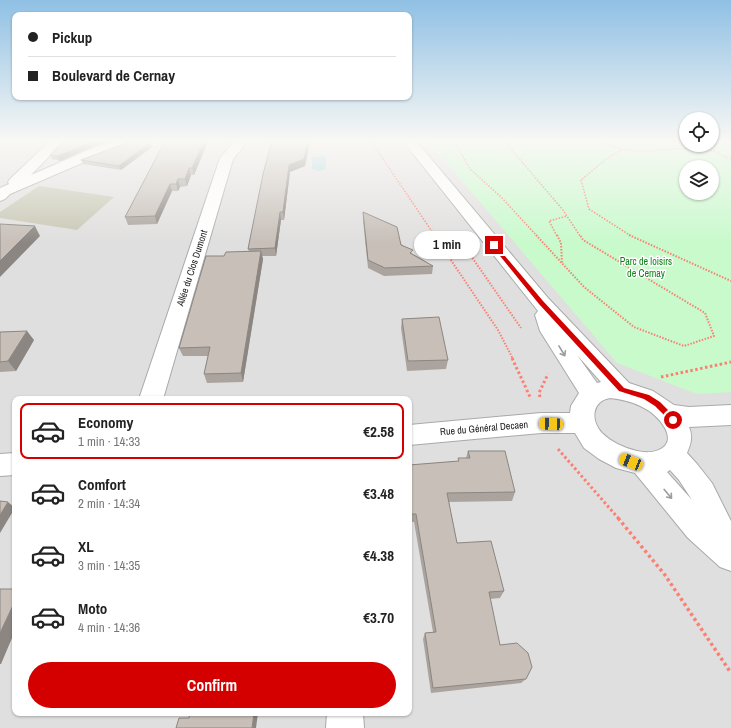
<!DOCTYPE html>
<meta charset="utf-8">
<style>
:root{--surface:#fff;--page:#f6f6f6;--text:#222;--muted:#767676;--line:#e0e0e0;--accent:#d40000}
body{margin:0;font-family:"Archivo Narrow",sans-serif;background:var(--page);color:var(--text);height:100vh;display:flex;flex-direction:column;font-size:15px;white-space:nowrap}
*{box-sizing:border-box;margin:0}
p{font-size:13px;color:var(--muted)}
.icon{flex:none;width:22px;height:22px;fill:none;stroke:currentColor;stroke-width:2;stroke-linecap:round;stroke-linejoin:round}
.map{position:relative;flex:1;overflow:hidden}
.drawer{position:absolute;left:12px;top:396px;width:400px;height:320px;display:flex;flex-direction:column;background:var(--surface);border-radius:8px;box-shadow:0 1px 3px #0004}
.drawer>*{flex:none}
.hud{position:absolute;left:12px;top:12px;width:400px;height:88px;border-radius:8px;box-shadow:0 1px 3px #0004;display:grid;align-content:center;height:88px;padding:0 16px;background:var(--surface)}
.fabs{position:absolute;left:679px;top:112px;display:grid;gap:8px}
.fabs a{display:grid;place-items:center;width:40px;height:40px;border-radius:50%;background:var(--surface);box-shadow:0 1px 3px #0004;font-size:20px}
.end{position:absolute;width:18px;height:18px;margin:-9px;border:5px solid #d40000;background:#fff;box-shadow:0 0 0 2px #fff}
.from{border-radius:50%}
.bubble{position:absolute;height:28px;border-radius:14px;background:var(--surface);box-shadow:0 1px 3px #0004;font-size:13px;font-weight:800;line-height:28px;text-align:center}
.car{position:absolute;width:12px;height:24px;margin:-12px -6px;border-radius:5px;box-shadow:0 0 3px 1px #0007;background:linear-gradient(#f5c518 24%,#345 0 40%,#f5c518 0 76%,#345 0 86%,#f5c518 0)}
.hud b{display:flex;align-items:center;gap:14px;height:38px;font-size:15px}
.hud b+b{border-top:1px solid var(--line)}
.hud i{width:10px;height:10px;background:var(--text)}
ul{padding:7px 0 0;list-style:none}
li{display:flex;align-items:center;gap:12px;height:56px;margin:0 8px 6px;padding:0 8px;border:2px solid transparent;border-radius:8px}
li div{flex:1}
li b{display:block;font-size:15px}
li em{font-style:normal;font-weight:800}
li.selected{border-color:var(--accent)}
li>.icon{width:36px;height:36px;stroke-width:1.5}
.cta{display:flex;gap:8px;margin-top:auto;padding:8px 16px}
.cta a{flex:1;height:46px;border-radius:24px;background:var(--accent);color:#fff;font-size:16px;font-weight:800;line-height:46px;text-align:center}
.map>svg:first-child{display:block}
</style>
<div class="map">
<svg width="731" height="728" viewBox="0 0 731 728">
<rect width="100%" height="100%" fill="#f2efe9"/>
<path fill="#e0dfdf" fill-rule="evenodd" d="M0,141H686V145H712V141H731V728H0ZM686,167H712V193H686ZM15,399H409V713H15Z"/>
<path fill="#c7c7b4" d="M39,186L114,197L77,230L0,218V212Z"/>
<path fill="#c8facc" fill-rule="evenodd" d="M428,141H686V145H712V141H726L731,144V392L697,394L617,363ZM686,167H712V193H686Z"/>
<path fill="#aad3df" d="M326,156V169L319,171L312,169V157Z"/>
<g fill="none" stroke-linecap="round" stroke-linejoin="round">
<g stroke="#a9a9a9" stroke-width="2">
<path id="minor" d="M50,141H64L31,175L93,148L115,141H134L133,144L103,154L10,194L5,199L0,201V188L9,184L8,182L10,179Z
M235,141H248L233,159L163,399H139L220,158Z
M403,141H416L548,298L629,383L653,391L674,405L689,407L731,405V425L689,427C693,437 691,443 687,453L697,464L712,483L731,521V571L720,567L688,538L635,473L616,468L599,459L584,448L575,433H541L409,445V425L541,413H570L571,406L579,393L540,331L535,315L538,311ZM577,355L601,382L597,383ZM610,398C630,400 654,408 665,428C676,449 653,455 637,451C624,448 611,442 602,433C590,420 592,401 610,398ZM670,470L679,480L692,500L667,472Z
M15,453V475L0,476V454Z
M327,713H363L364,728H326Z"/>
</g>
<path stroke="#fa8072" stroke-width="1.5" stroke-dasharray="1.5 1.5" stroke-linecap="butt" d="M371,141L435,236
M454,141L470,169L501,197L537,236
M504,141L563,210L580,236
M601,141C632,160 671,145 705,149C714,150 723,156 731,159
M622,150L609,157L581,180L589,209L631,236
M557,236L549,221L567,216"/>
<path stroke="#fa8072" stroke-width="2" stroke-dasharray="1.5 1.5" stroke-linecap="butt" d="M434,235L498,330L513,359
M536,235L584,287L634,327L684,346L714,336L705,313L583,240L580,235
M557,235L561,243L562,263
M629,235L731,281
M469,253L521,328"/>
<path stroke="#fa8072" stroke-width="3" stroke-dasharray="2.5 2.5" stroke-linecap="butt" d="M512,358L531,399
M661,377L731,362
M540,397L539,393L548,374
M558,449L619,519"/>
<path stroke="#fa8072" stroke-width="3.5" stroke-dasharray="3 3" stroke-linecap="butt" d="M618,518L665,575L731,673"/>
<use href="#minor" fill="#fff" fill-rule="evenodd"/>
</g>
<path fill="#aba49e" d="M165,141H207V144L194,175H191L187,186L180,187L178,191H172L157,224L128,225L125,217Z
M272,141H310L305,166L290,172L284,220H281L276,256H262L263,259L243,382L207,383L204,374L208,356H183L179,348L224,256L249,251L248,249Z
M92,147L60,161L52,159L50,155Z
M152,147L121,170L83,164L81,160Z
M363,212L413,254L433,266L432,274L384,276L368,268L363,220Z
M402,319L448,360L446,369L407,371L401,328Z
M0,332L34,340L16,371L0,372Z
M468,451L515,492L512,501L449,502L457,543L504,591L500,598L490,599L500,645L526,679L521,683L431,693L423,639L425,633L433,632L414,522H409V465L458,461V458H466Z"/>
<path fill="#8b8681" d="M94,141H109L92,147L60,161L58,156Z
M204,141H207V144L194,175L192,168Z
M308,141H310L305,166L290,172L284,220L283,212L289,165Z
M150,143L152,147L121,170L119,166Z
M189,168L191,175L187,186L185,179Z
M178,179L180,187L178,191L176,184Z
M170,184L172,191L157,224L155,216Z
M280,212L281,220L276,256L275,248Z
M35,226L40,236L0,277V261Z
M261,251L263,259L243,382L241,373Z
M27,331L34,340L16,371L8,361Z
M8,502L15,508L0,533V515Z
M15,601V631L1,664H0V633Z
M254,713H258L256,728H252Z"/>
<path fill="#c7bfb8" stroke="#8b8681" d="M63,141H94L58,156L50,155Z
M132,141H148L150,143L119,166L81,160Z
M165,141H204L192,168H189L185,179H178L176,184H170L155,216L125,217Z
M272,141H308L304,159L289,165L283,212H280L275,248L248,249L263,174Z
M363,212L397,227L401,245L413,250L410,253L433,266L385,268L368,260Z
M0,224L35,226L0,261Z
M261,251L241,373L204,374L210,347L179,348L206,256H224L226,252Z
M439,317L448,360L408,361L402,319Z
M27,331L8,361L0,362V332Z
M468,451H505L515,492L447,493L457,543L491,541L504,591L489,592L500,645L517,643L528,653L532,667L526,679L433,688L425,633L436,632L416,514H409V465L459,461L458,458H470Z
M0,501L8,502L0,515Z
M0,589H15V601L0,633Z
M190,713H254L252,728H176L179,718H189Z"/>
<defs><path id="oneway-shaft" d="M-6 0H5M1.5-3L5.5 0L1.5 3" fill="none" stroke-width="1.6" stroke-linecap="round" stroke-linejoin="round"/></defs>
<g stroke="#9c9c9c">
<use href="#oneway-shaft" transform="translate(562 351) rotate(59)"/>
<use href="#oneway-shaft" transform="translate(668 494) rotate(50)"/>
</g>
<linearGradient id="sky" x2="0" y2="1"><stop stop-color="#8fc0e4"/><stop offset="0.58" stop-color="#f9f8f5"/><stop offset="1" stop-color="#f9f8f5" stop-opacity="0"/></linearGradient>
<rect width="731" height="243" fill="url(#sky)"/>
<path fill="#d40000" d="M494,243L543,301L624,388L649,395L660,402L676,418V422H671L655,406L644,399L619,391L539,304L492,246V245Z"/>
<g text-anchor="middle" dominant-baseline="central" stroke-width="3" stroke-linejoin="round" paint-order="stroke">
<g font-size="10" fill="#0c8416" stroke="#fff">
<text x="646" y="261">Parc de loisirs<tspan x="646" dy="12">de Cernay</tspan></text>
</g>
<g font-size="10" fill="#222" stroke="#fff">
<text transform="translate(192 268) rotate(-72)">Allée du Clos Dumont</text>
<text transform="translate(484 428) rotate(-5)">Rue du Général Decaen</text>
</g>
</g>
</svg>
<div class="fabs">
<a><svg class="icon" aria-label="locate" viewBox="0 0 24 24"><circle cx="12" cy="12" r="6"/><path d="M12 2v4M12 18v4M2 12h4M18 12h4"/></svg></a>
<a><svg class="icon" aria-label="layers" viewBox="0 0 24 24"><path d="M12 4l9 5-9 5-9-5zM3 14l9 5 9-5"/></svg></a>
</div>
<i class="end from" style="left:673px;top:420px"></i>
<i class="end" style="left:494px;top:245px"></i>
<div class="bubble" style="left:414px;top:231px;width:66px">1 min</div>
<i class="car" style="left:551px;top:424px;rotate:272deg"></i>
<i class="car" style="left:631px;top:462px;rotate:292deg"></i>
<div class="hud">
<b><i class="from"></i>Pickup</b>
<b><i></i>Boulevard de Cernay</b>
</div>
<section class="drawer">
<ul>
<li class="selected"><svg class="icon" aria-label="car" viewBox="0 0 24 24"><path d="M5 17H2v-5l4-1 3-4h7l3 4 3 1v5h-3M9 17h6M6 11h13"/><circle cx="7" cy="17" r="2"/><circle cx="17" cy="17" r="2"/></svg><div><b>Economy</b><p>1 min · 14:33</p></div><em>€2.58</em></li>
<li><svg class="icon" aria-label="car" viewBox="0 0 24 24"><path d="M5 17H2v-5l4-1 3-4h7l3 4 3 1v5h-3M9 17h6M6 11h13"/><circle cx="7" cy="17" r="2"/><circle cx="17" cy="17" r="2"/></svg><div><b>Comfort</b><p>2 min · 14:34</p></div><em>€3.48</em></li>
<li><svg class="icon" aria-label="car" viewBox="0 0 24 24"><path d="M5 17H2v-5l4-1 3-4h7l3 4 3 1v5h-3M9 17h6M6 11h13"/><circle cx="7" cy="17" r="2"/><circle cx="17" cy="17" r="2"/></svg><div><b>XL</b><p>3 min · 14:35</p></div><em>€4.38</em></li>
<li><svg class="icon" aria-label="car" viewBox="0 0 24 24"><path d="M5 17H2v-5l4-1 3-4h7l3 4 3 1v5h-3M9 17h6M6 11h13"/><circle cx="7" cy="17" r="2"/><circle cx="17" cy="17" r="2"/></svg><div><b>Moto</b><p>4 min · 14:36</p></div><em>€3.70</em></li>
</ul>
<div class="cta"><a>Confirm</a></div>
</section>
</div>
